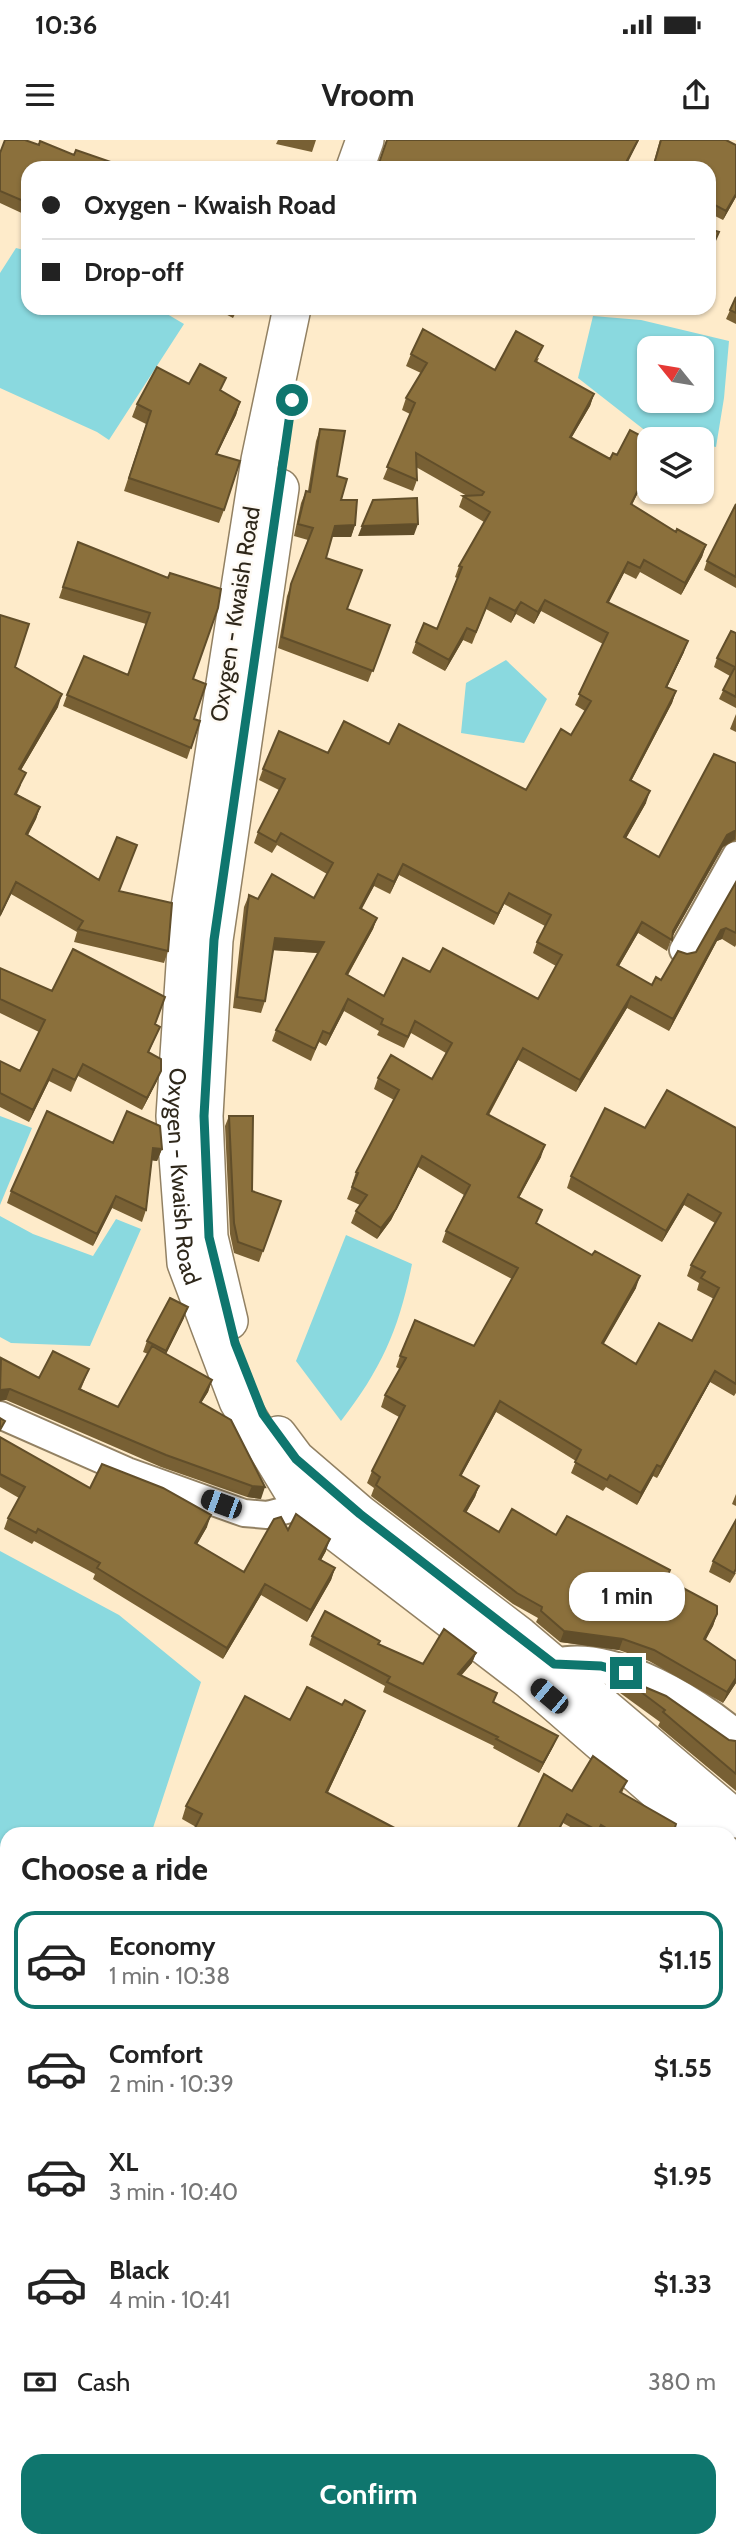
<!DOCTYPE html>
<meta charset="utf-8">
<style>
:root{--surface:#fff;--page:#f2f2f2;--text:#222;--muted:#767676;--line:#e0e0e0;--accent:#0f766e}
body{margin:0;font-family:Cabin,sans-serif;background:var(--page);color:var(--text);height:100vh;display:flex;flex-direction:column;font-size:26px;white-space:nowrap}
*{box-sizing:border-box;margin:0}
p{font-size:23px;color:var(--muted)}
.icon{flex:none;width:38px;height:38px;fill:none;stroke:currentColor;stroke-width:2;stroke-linecap:round;stroke-linejoin:round}
.map{position:relative;flex:1;overflow:hidden}
.drawer{position:absolute;left:0px;top:1687px;width:737px;height:721px;display:flex;flex-direction:column;background:var(--surface);border-radius:21px 21px 0 0;box-shadow:0 2px 5px #0004}
.drawer>*{flex:none}
.banner{position:absolute;left:21px;top:21px;width:695px;height:154px;border-radius:21px;box-shadow:0 2px 5px #0004;display:grid;align-content:center;height:154px;padding:0 21px;background:var(--surface)}
.needle{width:46px;rotate:300deg}
.buttons{position:absolute;left:637px;top:196px;display:grid;gap:14px}
.buttons a{display:grid;place-items:center;width:77px;height:77px;border-radius:14px;background:var(--surface);box-shadow:0 2px 5px #0004;font-size:35px}
.end{position:absolute;width:32px;height:32px;margin:-16px;border:9px solid #0f766e;background:#fff;box-shadow:0 0 0 4px #fff}
.from{border-radius:50%}
.bubble{position:absolute;height:49px;border-radius:21px;background:var(--surface);box-shadow:0 2px 5px #0004;font-size:23px;font-weight:800;line-height:49px;text-align:center}
.car{position:absolute;width:21px;height:42px;margin:-21px -10px;border-radius:9px;box-shadow:0 0 5px 2px #0007;background:linear-gradient(#222 24%,#8ab4d8 0 40%,#222 0 76%,#8ab4d8 0 86%,#222 0)}
.banner b{display:flex;align-items:center;gap:24px;height:66px;font-size:26px}
.banner b+b{border-top:2px solid var(--line)}
.banner i{width:18px;height:18px;background:var(--text)}
ul{padding:0;list-style:none}
li{display:flex;align-items:center;gap:21px;height:98px;margin:0 14px 10px;padding:0 7px;border:4px solid transparent;border-radius:21px}
li div{flex:1}
li b{display:block;font-size:26px}
li em{font-style:normal;font-weight:800}
li.active{border-color:var(--accent)}
li>.icon{width:63px;height:63px;stroke-width:1.5}
h2{padding:0 21px;font-size:32px;line-height:84px}
.pay{display:flex;align-items:center;gap:18px;height:77px;padding:0 21px;font-size:26px}
.pay p{margin-inline-start:auto}
.primary-button{display:flex;gap:14px;margin-top:auto;padding:14px 21px}
.primary-button a{flex:1;height:80px;border-radius:21px;background:var(--accent);color:#fff;font-size:28px;font-weight:800;line-height:80px;text-align:center}
.status{display:flex;justify-content:space-between;align-items:center;height:49px;padding:0 35px;background:var(--surface);direction:ltr}
.status svg{height:19px;fill:currentColor}
header{display:flex;justify-content:space-between;align-items:center;height:91px;padding:0 21px;background:var(--surface);font-size:32px;font-weight:800}
.map>svg:first-child{display:block}
</style>
<div class="status"><b>10:36</b><svg viewBox="0 0 49 12"><path d="M0 12V9h3v3zM5 12V6h3v6zM10 12V3h3v9zM15 12V0h3v12zM26 1h20v11H26zM47 4h2v5h-2z"/></svg></div>
<header><svg class="icon" aria-label="menu" viewBox="0 0 24 24"><path d="M4 6h16M4 12h16M4 18h16"/></svg>Vroom<svg class="icon" aria-label="share" viewBox="0 0 24 24"><path d="M12 15V3M7 8l5-5 5 5M5 13v7h14v-7"/></svg></header>
<div class="map">
<svg width="736" height="2408" viewBox="0 0 736 2408">
<rect width="100%" height="100%" fill="#feebca"/>
<path fill="#8ad9df" fill-rule="evenodd" d="M16,108L28,111V168H157L184,184L109,300L97,292L0,248V133Z
M593,176L641,180L729,201L724,258L716,307L702,304V299H680L647,292L578,238ZM649,208H702V261H649Z
M506,520L547,559L524,603L461,593L466,543Z
M0,976L32,988L0,1065Z
M0,1076L33,1094L93,1116L116,1079L141,1089L90,1206L11,1203L0,1197Z
M346,1095L412,1124C399,1189 382,1228 341,1281L296,1221Z
M0,1411L119,1475L201,1542L151,1694H7V1838L0,1834Z
M736,2058V2157L730,2153V2061Z
M730,2161L736,2164V2241L730,2236Z
M730,2280L736,2285V2393L730,2400Z
M645,2401H729L722,2408H656Z"/>
<g fill="none" stroke-linecap="round" stroke-linejoin="round">
<g stroke="#928163" stroke-width="30">
<path id="minor" d="M683,810L736,715
M0,1275L127,1331L244,1373L267,1375L302,1366"/>
</g>
<g stroke="#928163" stroke-width="37">
<path id="tertiary" d="M540,1533C593,1499 696,1562 736,1598"/>
</g>
<g stroke="#928163" stroke-width="40">
<g id="secondary">
<path d="M355,28L365,0"/>
<path id="s1" d="M292,168L260,320L188,780L175,976L186,1123L238,1261L302,1366L529,1540L706,1694"/>
<path d="M229,1181L209,1097L204,976L214,800L280,348"/>
<path d="M278,1295L296,1319L360,1374L520,1496L736,1679"/>
<path d="M730,1717L736,1723"/>
</g>
</g>
<use href="#minor" stroke="#fff" stroke-width="26"/>
<use href="#tertiary" stroke="#fff" stroke-width="33"/>
<use href="#secondary" stroke="#fff" stroke-width="37"/>
</g>
<path fill="#786034" fill-rule="evenodd" d="M278,0H316L312,12L276,4Z
M660,0H726L736,57L723,80L709,73V28H652Z
M39,5L74,15L28,28V76L0,63V13Z
M736,157V184L726,179Z
M214,168H238L233,178Z
M411,214L495,230L539,218L537,222L594,254L590,266L571,298L610,319L649,300V342L644,340L632,365L676,392L706,405L702,417L681,455L640,432L636,439L624,433L608,463L684,512L667,547L676,551L672,563L631,641L646,663L626,698L659,717L736,623V700L723,707L672,797L667,811L638,793L619,826L652,845L661,840L687,814L696,812L736,742V805L735,807L722,799L717,801L669,891L627,868L576,952L518,920L489,975L541,1017L519,1058L537,1083L636,1148L603,1204L636,1224L692,1201L714,1159L697,1150L699,1143L687,1136L691,1125L715,1083L684,1065L662,1102L567,1048L571,1036L645,988H736V1253L734,1256L710,1242L657,1338L653,1336L637,1365L606,1347L603,1351L571,1333L576,1321L496,1272L461,1336L479,1346L475,1357L466,1373L499,1392L556,1395L667,1440L717,1474L713,1486L705,1500L736,1543L723,1563L649,1521L619,1510L560,1502L536,1482L538,1478L513,1464L371,1356L374,1348L367,1343L372,1331L399,1277L381,1267L385,1255L400,1229L396,1227L400,1216L474,1206L512,1139L442,1102L446,1091L464,1055L418,1027L391,1080L377,1099L351,1083L356,1071L360,1065L347,1059L353,1044H352L356,1032L394,960L374,949L378,938L432,939L446,913L411,893L404,908L377,895L379,891L344,871L326,906L319,902L311,921L272,901L276,890L318,813L273,810L265,861L261,873L233,868L244,767L249,755L258,759L314,758L327,734L277,705L272,713L254,703L258,692L279,650L259,640L263,629L328,613L389,604L526,650L571,595L585,571L575,565L603,504L541,471L534,484L516,474L511,483L486,469L472,504L463,500L445,531L412,513L416,502L437,489L457,438L455,437L459,426L484,382L459,367L463,356H467L416,327L417,340L413,351L383,339L410,274L402,270L406,258L421,233L406,226ZM399,735L494,785L504,764L545,786L537,802L533,813L556,826L538,859L430,832L384,856L348,835L373,789L377,778L361,769L374,746L390,754Z
M189,244L221,251L240,262L236,275L217,314L224,370L219,383L124,351L146,284L132,277L137,264Z
M320,289L337,336L341,360L355,385L351,397H332L326,418L347,469L390,485L368,542L278,508L287,456L308,400L294,396L301,363L306,351H308L316,301Z
M736,364V448L704,430L707,421Z
M78,402L168,438L193,539L194,579L200,581L187,619L63,566L67,555L128,535L146,484L59,458Z
M736,493V568L719,559L730,536L714,527L717,518Z
M15,527L58,567L21,630V645L17,654L40,667L36,679L28,695L99,740L119,751L168,811L164,823L74,802L77,792L11,754Z
M736,574V592L730,589Z
M0,828L52,851L160,887L149,912L161,931L156,943L142,970L78,936L71,952L49,941L29,982L0,967V921L20,931L39,892L0,873Z
M229,976L252,1051L281,1061L259,1122L234,1113L230,1094L225,986Z
M113,1003L162,1009L157,1021L152,1020L146,1070L142,1082L112,1068L93,1106L7,1063L11,1051Z
M184,1178L166,1214L212,1240L208,1252L201,1263L261,1359L247,1357L161,1327L6,1260L0,1219L39,1238L89,1229L81,1249L118,1267L148,1214L143,1212L147,1201Z
M0,1297L90,1348L207,1387L197,1404L244,1432L288,1390L326,1411L321,1420L335,1428L331,1440L307,1482L261,1455L223,1519L93,1439L95,1434L34,1401L32,1404L4,1389L8,1378L19,1358L0,1347Z
M736,1354V1366L732,1364Z
M713,1421L736,1433L730,1443L709,1432Z
M312,1496L379,1504L423,1524L476,1513L472,1523L461,1536L497,1553L493,1562L554,1605L539,1633L493,1608L494,1606L383,1552L385,1546L309,1505Z
M621,1537L729,1600L736,1601V1651L658,1586L660,1582L616,1550Z
M290,1580L360,1584L328,1652L196,1687L182,1679L186,1666Z
M627,1641L622,1653L673,1694H583L563,1683L558,1694H515L572,1651Z
M736,1764V1786L730,1780V1770Z
M0,2097L7,2101V2290L4,2289L0,2294Z
M336,2401H396L392,2408H343L344,2405Z"/>
<path fill="#614e2a" d="M638,0H639L625,28H623Z
M736,54V57L723,80L726,71Z
M594,254L590,266L565,309L570,297Z
M240,262L236,275L211,327L216,314Z
M649,328L644,340L626,375L631,364Z
M418,384L414,395L358,396L362,386Z
M355,385L351,397H330L335,386Z
M706,405L702,417L681,455L685,443Z
M628,422L624,433L603,474L607,462Z
M545,460L541,471L534,484L538,472Z
M521,462L516,474L511,483L515,471Z
M467,488L463,500L445,531L449,520Z
M688,501L684,512L662,558L666,547Z
M676,551L672,563L626,651L630,640Z
M62,554L58,567L14,642L19,629Z
M650,651L646,663L620,709L624,697Z
M40,667L36,679L22,706L26,694Z
M736,690L735,699L723,707L671,799L673,791L727,695Z
M403,724L399,735L390,754L394,742Z
M378,734L374,746L356,780L360,768Z
M16,742L11,754L0,777V775Z
M509,753L504,764L494,785L498,774Z
M377,778L373,789L342,845L346,834Z
M642,782L638,793L613,836L617,825Z
M726,788L722,799L717,801L669,891L673,879L721,790Z
M275,798L324,802L320,813L270,810Z
M631,856L627,868L576,952L580,940Z
M348,859L344,871L326,906L330,894Z
M523,908L518,920L483,985L487,974Z
M53,929L49,941L29,982L33,970Z
M161,931L156,943L142,970L147,958Z
M545,1005L541,1017L513,1068L518,1057Z
M153,1008L162,1009L157,1021L149,1020Z
M422,1016L418,1027L391,1080L377,1099L381,1088Z
M688,1054L684,1065L662,1102L666,1091Z
M116,1056L112,1068L93,1106L97,1094Z
M640,1136L636,1148L598,1214L602,1203Z
M188,1167L184,1178L162,1222L166,1211Z
M715,1231L710,1242L657,1338L661,1327Z
M212,1240L208,1252L195,1273L200,1262Z
M10,1249L6,1260L0,1261V1250Z
M500,1261L496,1272L456,1346L460,1335Z
M657,1325L653,1336L637,1365L641,1353Z
M252,1346L265,1347L261,1359L247,1357Z
M479,1346L475,1357L460,1383L464,1371Z
M211,1375L207,1387L191,1415L195,1403Z
M330,1399L326,1411L315,1431L319,1419Z
M335,1428L331,1440L307,1482L311,1470Z
M265,1444L261,1455L223,1519L227,1508Z
M717,1474L713,1486L700,1511L704,1499Z
M564,1491L623,1499L619,1510L560,1502Z
M476,1513L472,1523L454,1543L458,1534Z
M736,1538V1543L723,1563L727,1552Z
M365,1571L360,1584L322,1665L326,1652Z
M558,1596L554,1605L539,1633L543,1623Z
M7,2065V2068L0,2081L2,2075Z"/>
<path fill="#8b703c" stroke="#614e2a" stroke-width="2" fill-rule="evenodd" d="M5,0H25L39,5L40,1L74,15L76,10L128,28H28V63L0,51V13Z
M387,0H638L623,28H376L378,26Z
M661,0H726L736,5V54L726,71L709,62V28H653Z
M709,89L719,92L709,114Z
M736,157V173L730,170Z
M423,189L495,230L516,191L543,206L535,221L594,254L570,297L610,319L613,313L617,315L630,290L649,300V329L631,364L676,392L677,389L706,405L685,443L644,420L640,428L628,422L607,462L688,501L666,547L676,551L630,640L650,651L624,697L659,717L714,614L736,623V690L727,695L673,791L672,800L642,782L617,825L652,845L656,837L661,840L678,811L687,814L696,812L736,742V793L726,788L721,790L673,879L631,856L580,940L523,908L487,974L545,1005L518,1057L542,1070L536,1083L592,1115L595,1111L640,1136L602,1203L636,1224L659,1183L692,1201L719,1148L701,1138L705,1132L691,1125L721,1073L688,1054L666,1091L571,1036L605,968L645,988L667,950L736,988V1244L715,1231L661,1327L657,1325L641,1353L610,1335L607,1340L575,1322L581,1310L500,1261L460,1335L479,1346L464,1371L499,1392L512,1369L556,1395L567,1376L670,1430L666,1439L717,1466V1474L704,1499L736,1521V1538L727,1552L654,1510L623,1499L564,1491L541,1471L542,1467L517,1453L376,1345L380,1337L372,1331L405,1266L385,1255L406,1218L400,1216L415,1180L474,1206L518,1128L446,1091L470,1045L422,1016L396,1069L381,1088L356,1071L367,1055L352,1047L358,1033L356,1032L399,950L378,938L391,915L432,939L452,903L415,881L408,897L381,884L383,879L348,859L330,894L323,891L315,909L276,890L324,802L275,798L265,861L237,857L249,755L258,759L272,734L314,758L333,723L281,693L276,702L258,692L285,639L263,629L279,591L328,613L344,581L389,604L399,584L526,650L561,589L571,595L591,561L579,554L608,493L545,460L538,472L521,462L515,471L490,458L476,492L467,488L449,520L416,502L424,483L437,489L462,427L459,426L490,372L463,356L482,355L484,352L416,313L417,340L387,327L415,263L406,258L427,223L411,214ZM403,724L498,774L509,753L551,775L537,802L562,815L538,859L443,808L430,832L403,818L384,856L346,834L377,778L360,768L378,734L394,742Z
M200,224L226,238L220,250L240,262L216,314L240,321L224,370L129,338L151,271L137,264L157,227L189,244Z
M320,289L345,291L337,336L347,339L341,360H357L355,385L335,386L326,418L362,430L347,469L390,485L373,531L282,497L291,444L313,388L298,384L306,351L310,352Z
M417,358L418,384L362,386L373,360Z
M736,364V437L707,421Z
M78,402L168,438L170,433L221,449L218,468L193,539L206,544L194,579L200,581L191,608L67,555L84,516L128,535L150,473L63,447Z
M0,475L29,484L15,527L62,554L19,629L26,633L15,654L40,667L26,694L99,740L117,697L137,705L119,751L172,763L168,811L78,789L83,781L16,742L0,775Z
M731,491L736,493V557L723,550L735,527L717,518Z
M73,809L165,857L155,884L160,887L148,912L161,919V931L147,958L83,924L75,940L53,929L33,970L0,953V921L20,931L45,880L0,859V828L52,851Z
M47,971L113,1003L127,971L160,986L162,1009L153,1008L146,1070L116,1056L97,1094L11,1051Z
M229,976H253L252,1051L281,1061L263,1111L238,1102L234,1083Z
M170,1158L188,1167L166,1211L147,1201Z
M152,1206L212,1240L200,1262L231,1280L265,1347L252,1346L166,1315L10,1249L0,1250L1,1218L39,1238L53,1211L89,1229L79,1249L118,1267Z
M0,1278L5,1281L0,1290Z
M0,1297L90,1348L102,1324L163,1348L211,1375L195,1403L244,1432L274,1379L281,1377L288,1390L296,1374L330,1399L319,1419L335,1428L311,1470L265,1444L227,1508L97,1428L100,1423L38,1389L36,1393L8,1378L25,1347L0,1334Z
M736,1380V1429L734,1433L713,1421Z
M325,1471L380,1501L378,1504L423,1524L444,1489L476,1513L458,1534L497,1553L493,1562L558,1596L543,1623L496,1599L498,1597L387,1542L390,1537L312,1496Z
M621,1537L666,1556L729,1600L736,1601V1634L663,1572L665,1570Z
M307,1547L342,1565L345,1560L365,1571L326,1652L406,1694H192L202,1674L186,1666L245,1556L290,1580Z
M593,1616L627,1641L620,1652L676,1684L673,1694H616L601,1685L598,1691L567,1674L556,1694H515L544,1634L572,1651Z
M736,1764V1779L730,1773V1770Z
M0,1877L7,1881V2065L2,2075L0,2074Z
M0,2097L7,2101V2279L4,2283L0,2281Z
M0,2342L7,2346V2401H55L51,2408H0Z
M187,2401H220L216,2408H183Z
M346,2401H369L365,2408H359Z
M370,2401H394L390,2408H382Z"/>
<g fill="none" stroke-linecap="round" stroke-linejoin="round">
<path stroke="#0f766e" stroke-width="9" d="M292,260L214,800L204,976L209,1097L235,1203L263,1274L296,1319L360,1374L554,1524L601,1526L626,1533"/>
</g>
<g text-anchor="middle" dominant-baseline="central" stroke-width="5" stroke-linejoin="round" paint-order="stroke">
<g font-size="23" fill="#2e271a" stroke="#fefaf4">
<text transform="translate(235 474) rotate(-81)">Oxygen - Kwaish Road</text>
<text stroke="none"><textPath href="#s1" startOffset="878">Oxygen - Kwaish Road</textPath></text>
</g>
</g>
</svg>
<div class="buttons">
<a><svg class="needle" viewBox="-14 -14 28 28"><path d="M0-13l5 13h-10z" fill="#e53935"/><path d="M0 13l5-13h-10z" fill="#767676"/></svg></a>
<a><svg class="icon" aria-label="layers" viewBox="0 0 24 24"><path d="M12 4l9 5-9 5-9-5zM3 14l9 5 9-5"/></svg></a>
</div>
<i class="end from" style="left:292px;top:260px"></i>
<i class="end" style="left:626px;top:1533px"></i>
<div class="bubble" style="left:569px;top:1432px;width:116px">1 min</div>
<i class="car" style="left:221px;top:1364px;rotate:290deg"></i>
<i class="car" style="left:549px;top:1556px;rotate:310deg"></i>
<div class="banner">
<b><i class="from"></i>Oxygen - Kwaish Road</b>
<b><i></i>Drop-off</b>
</div>
<section class="drawer">
<h2>Choose a ride</h2>
<ul>
<li class="active"><svg class="icon" aria-label="car" viewBox="0 0 24 24"><path d="M5 17H2v-5l4-1 3-4h7l3 4 3 1v5h-3M9 17h6M6 11h13"/><circle cx="7" cy="17" r="2"/><circle cx="17" cy="17" r="2"/></svg><div><b>Economy</b><p>1 min · 10:38</p></div><em>$1.15</em></li>
<li><svg class="icon" aria-label="car" viewBox="0 0 24 24"><path d="M5 17H2v-5l4-1 3-4h7l3 4 3 1v5h-3M9 17h6M6 11h13"/><circle cx="7" cy="17" r="2"/><circle cx="17" cy="17" r="2"/></svg><div><b>Comfort</b><p>2 min · 10:39</p></div><em>$1.55</em></li>
<li><svg class="icon" aria-label="car" viewBox="0 0 24 24"><path d="M5 17H2v-5l4-1 3-4h7l3 4 3 1v5h-3M9 17h6M6 11h13"/><circle cx="7" cy="17" r="2"/><circle cx="17" cy="17" r="2"/></svg><div><b>XL</b><p>3 min · 10:40</p></div><em>$1.95</em></li>
<li><svg class="icon" aria-label="car" viewBox="0 0 24 24"><path d="M5 17H2v-5l4-1 3-4h7l3 4 3 1v5h-3M9 17h6M6 11h13"/><circle cx="7" cy="17" r="2"/><circle cx="17" cy="17" r="2"/></svg><div><b>Black</b><p>4 min · 10:41</p></div><em>$1.33</em></li>
</ul>
<div class="pay"><svg class="icon" aria-label="cash" viewBox="0 0 24 24"><path d="M3 7h18v10H3z"/><circle cx="12" cy="12" r="2"/></svg>Cash<p>380 m</p></div>
<div class="primary-button"><a>Confirm</a></div>
</section>
</div>
